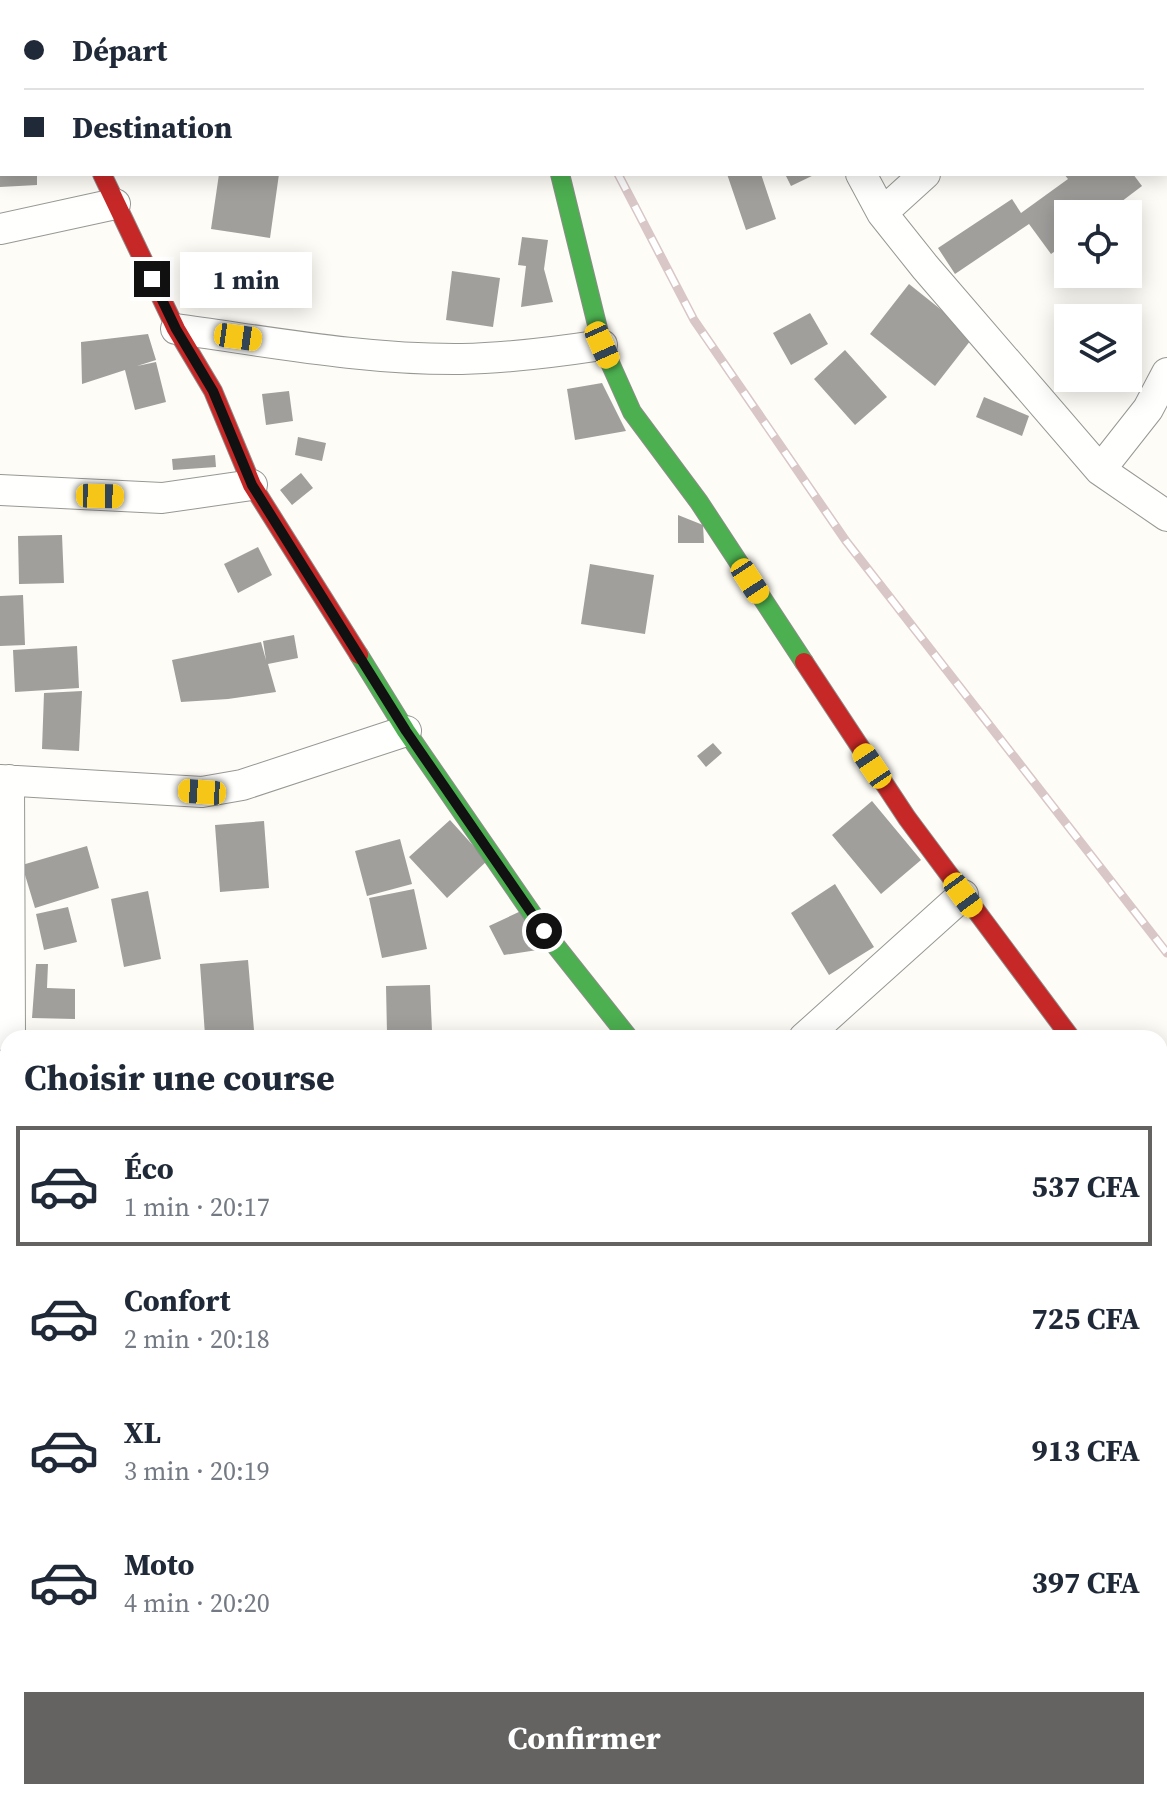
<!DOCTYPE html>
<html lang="fr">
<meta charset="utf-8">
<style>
:root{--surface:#fff;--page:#f6f6f7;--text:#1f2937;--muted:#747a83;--line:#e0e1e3;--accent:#646362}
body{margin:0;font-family:"Source Serif 4",serif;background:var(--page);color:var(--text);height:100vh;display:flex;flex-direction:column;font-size:30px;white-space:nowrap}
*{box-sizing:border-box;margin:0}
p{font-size:26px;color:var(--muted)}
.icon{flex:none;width:44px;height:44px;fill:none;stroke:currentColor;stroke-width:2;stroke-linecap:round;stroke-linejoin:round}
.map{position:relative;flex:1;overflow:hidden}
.panel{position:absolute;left:0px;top:1030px;width:1168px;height:770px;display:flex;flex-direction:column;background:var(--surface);border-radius:24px 24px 0 0;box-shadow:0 4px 20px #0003}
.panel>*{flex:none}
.guide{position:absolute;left:0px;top:0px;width:1168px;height:176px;box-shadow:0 4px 20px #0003;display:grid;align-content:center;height:176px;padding:0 24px;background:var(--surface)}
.tools{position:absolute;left:1054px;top:200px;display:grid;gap:16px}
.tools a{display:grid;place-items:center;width:88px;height:88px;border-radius:0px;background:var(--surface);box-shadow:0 4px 20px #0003;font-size:40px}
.end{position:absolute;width:36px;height:36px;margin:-18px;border:10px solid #111;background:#fff;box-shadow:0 0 0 4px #fff}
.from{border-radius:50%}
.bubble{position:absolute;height:56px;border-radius:0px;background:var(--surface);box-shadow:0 4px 20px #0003;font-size:26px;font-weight:700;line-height:56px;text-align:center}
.car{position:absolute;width:24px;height:48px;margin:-24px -12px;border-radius:10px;box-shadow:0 0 6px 2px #0007;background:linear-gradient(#f5c518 24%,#345 0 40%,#f5c518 0 76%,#345 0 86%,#f5c518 0)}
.guide b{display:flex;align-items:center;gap:28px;height:76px;font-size:30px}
.guide b+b{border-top:2px solid var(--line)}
.guide i{width:20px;height:20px;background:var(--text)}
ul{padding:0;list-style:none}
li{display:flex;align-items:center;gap:24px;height:120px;margin:0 16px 12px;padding:0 8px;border:4px solid transparent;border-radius:0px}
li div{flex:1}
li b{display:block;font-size:30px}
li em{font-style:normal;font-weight:700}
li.current{border-color:var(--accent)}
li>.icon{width:72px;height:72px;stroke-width:1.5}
h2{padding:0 24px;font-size:36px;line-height:96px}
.button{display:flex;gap:16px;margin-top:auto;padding:16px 24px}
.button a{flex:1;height:92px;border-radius:0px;background:var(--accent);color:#fff;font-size:32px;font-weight:700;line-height:92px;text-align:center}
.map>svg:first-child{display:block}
</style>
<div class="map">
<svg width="1167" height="1799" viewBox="0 0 1167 1799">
<rect width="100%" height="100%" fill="#fdfcf7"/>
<path fill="#a19f9c" d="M0,174H37V185L0,187Z
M219,174H279L270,238L211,229Z
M727,174H761L776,219L746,230Z
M785,174H816L791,186Z
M1064,174H1133L1142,186L1105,214H1095L1084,201L1093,214H1068V242L1051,254L1029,224L955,274L938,248L1012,199L1021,213L1068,179Z
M522,237L548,240L544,269L553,302L521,307L526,266L518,265Z
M452,271L500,278L493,327L446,320Z
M909,284L974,336L935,386L870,334Z
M810,313L828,344L791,365L773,333Z
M148,334L156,360L137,366L156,362L166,402L135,410L125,370L82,384L81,342Z
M845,350L887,397L855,425L814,379Z
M602,383L626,431L575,440L567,389Z
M289,391L293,421L266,425L262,394Z
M984,397L1029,416L1022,436L976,417Z
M298,437L326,443L322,461L295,455Z
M215,455L216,467L173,470L172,459Z
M301,473L313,488L292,505L280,490Z
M678,515L703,525L704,543H678Z
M62,535L64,583L19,584L18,536Z
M258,547L272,575L238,593L224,564Z
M590,564L654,575L645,634L581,624Z
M23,595L25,645L0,646V596Z
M294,635L298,658L268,664L276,692L228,699L181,702L172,660L261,642L266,660L263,641Z
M77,646L79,688L15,692L13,650Z
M82,691L79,751L42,749L44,693Z
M713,743L722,753L706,767L697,756Z
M872,801L921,860L881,894L832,835Z
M450,820L487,861L447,898L409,857Z
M264,821L269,888L220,892L215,825Z
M400,839L412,884L367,896L355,851Z
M87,846L99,888L35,908L22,865Z
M835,884L874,947L829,975L791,913Z
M414,889L427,949L382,958L369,898Z
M148,891L161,959L124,967L111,899Z
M68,907L77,942L44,950L36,914Z
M521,911L544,949L504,955L489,926Z
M248,960L254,1030L205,1035L200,964Z
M36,964H48L47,988L75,989V1019L32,1018Z
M430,985L432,1031L387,1033L386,986Z"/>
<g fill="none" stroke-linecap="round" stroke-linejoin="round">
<g stroke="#979795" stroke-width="32">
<path id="street" d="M30,0L31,2
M502,0L503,2
M782,0V2
M1126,2L1129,0
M861,174L882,213L925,267L1100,470L1167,516
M882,213L925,174
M0,229L115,204
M176,329C271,342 366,360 462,359C510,358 556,352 602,345
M1100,470L1148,409L1167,373
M0,490L162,498L252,485
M0,780L202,792L242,785L406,731
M9,780L10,1038
M804,1038L963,895
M0,1147L8,1145
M1160,1150L1167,1159
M0,1468L8,1233
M0,1523L3,1799
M1160,1689L1167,1697
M1160,1726L1167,1725
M567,1792V1799"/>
</g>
<g stroke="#8e8d8b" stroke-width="20">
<path id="fast" d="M560,174L602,345L632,412L699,502L804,662
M359,655L406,731L544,931L629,1038"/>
</g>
<g stroke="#8e8d8b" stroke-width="20">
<path id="jam" d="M102,174L176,329L213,391L252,485L359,655
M804,662L907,818L1071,1038"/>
</g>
<use href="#street" stroke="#fffffe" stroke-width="30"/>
<use href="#fast" stroke="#4caf50" stroke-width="18"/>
<use href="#jam" stroke="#c62828" stroke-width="18"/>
<g stroke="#d9c6c7" stroke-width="9">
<path id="rail" d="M535,0V2
M618,174L694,320L846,541L1167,953"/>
</g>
<use href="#rail" stroke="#fff" stroke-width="6" stroke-dasharray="18" stroke-linecap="butt"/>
</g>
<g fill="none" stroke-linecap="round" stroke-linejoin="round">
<path stroke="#111" stroke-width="10" d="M152,279L176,329L213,391L252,485L406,731L544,931"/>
</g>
</svg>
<div class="tools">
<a><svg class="icon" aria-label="locate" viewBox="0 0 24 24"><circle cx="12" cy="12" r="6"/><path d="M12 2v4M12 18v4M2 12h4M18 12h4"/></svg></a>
<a><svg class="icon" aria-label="layers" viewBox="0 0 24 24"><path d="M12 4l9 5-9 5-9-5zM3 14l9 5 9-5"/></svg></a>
</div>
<i class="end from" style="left:544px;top:931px"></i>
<i class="end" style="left:152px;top:279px"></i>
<div class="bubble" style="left:180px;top:252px;width:132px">1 min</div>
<i class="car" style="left:238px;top:337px;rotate:98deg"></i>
<i class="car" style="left:602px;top:345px;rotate:156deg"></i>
<i class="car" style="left:100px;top:496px;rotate:91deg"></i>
<i class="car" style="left:750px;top:581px;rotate:147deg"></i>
<i class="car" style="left:872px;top:766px;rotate:326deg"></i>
<i class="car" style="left:202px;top:792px;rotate:274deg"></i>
<i class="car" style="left:963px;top:895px;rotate:144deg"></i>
<div class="guide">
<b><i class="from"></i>Départ</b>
<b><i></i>Destination</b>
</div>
<section class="panel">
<h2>Choisir une course</h2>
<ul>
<li class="current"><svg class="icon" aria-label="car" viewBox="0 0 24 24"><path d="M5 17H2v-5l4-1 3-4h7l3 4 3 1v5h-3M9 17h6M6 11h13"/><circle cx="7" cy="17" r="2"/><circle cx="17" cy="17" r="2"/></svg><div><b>Éco</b><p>1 min · 20:17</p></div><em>537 CFA</em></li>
<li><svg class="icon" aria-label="car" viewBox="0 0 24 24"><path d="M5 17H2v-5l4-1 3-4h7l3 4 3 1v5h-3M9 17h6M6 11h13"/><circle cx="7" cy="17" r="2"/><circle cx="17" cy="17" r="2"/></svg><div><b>Confort</b><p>2 min · 20:18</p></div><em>725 CFA</em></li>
<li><svg class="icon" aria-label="car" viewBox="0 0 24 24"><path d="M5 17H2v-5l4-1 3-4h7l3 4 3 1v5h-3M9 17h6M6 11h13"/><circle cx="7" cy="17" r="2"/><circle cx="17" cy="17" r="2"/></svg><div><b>XL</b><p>3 min · 20:19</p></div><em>913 CFA</em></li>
<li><svg class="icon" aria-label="car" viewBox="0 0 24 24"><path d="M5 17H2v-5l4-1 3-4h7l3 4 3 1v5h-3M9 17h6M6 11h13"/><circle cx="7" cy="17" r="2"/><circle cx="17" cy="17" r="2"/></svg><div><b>Moto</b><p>4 min · 20:20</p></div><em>397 CFA</em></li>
</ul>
<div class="button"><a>Confirmer</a></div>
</section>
</div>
